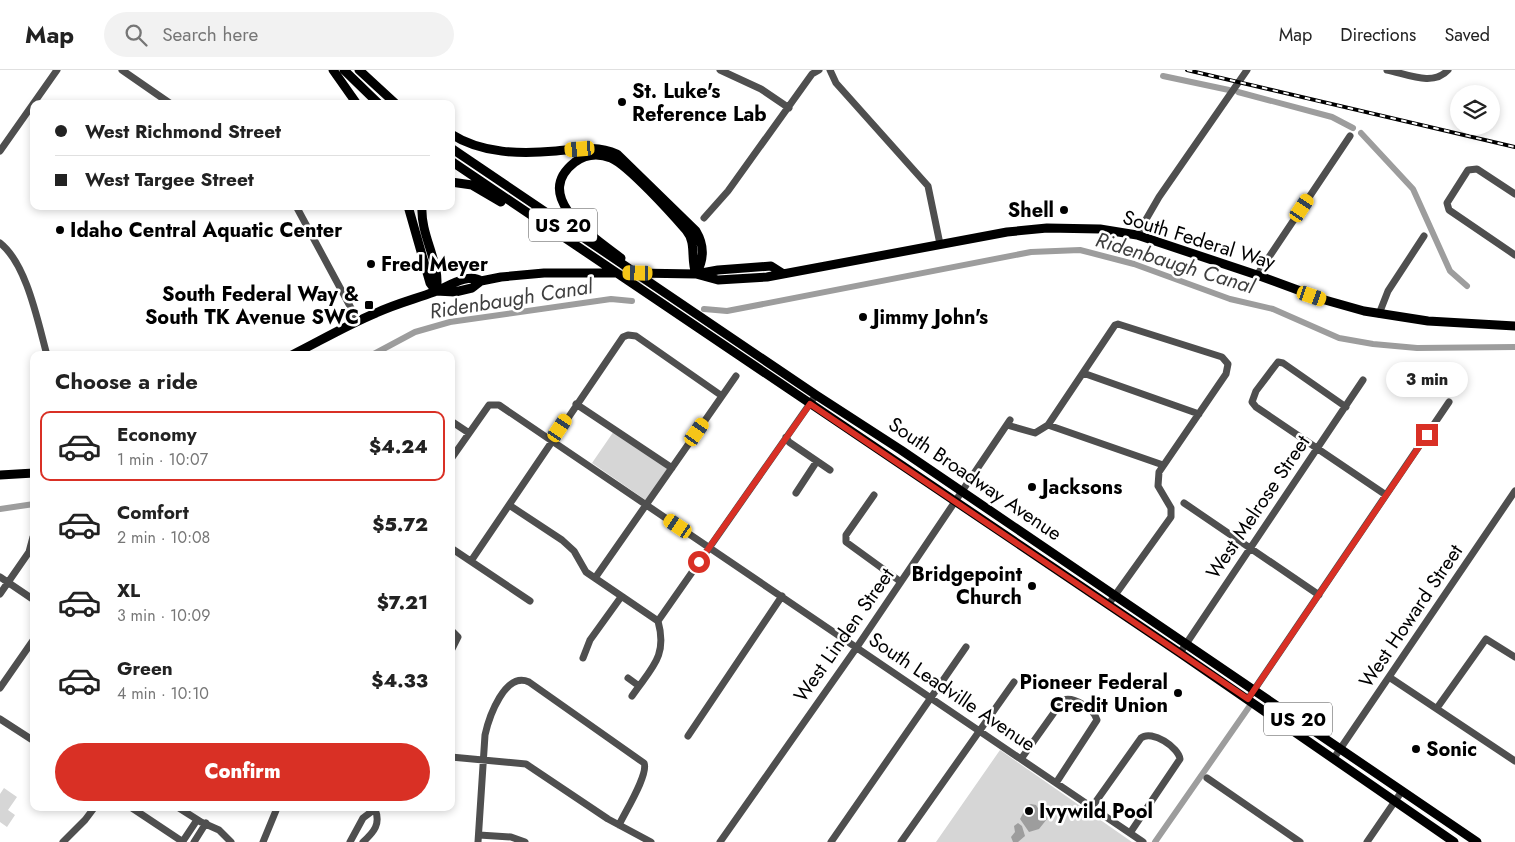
<!DOCTYPE html>
<meta charset="utf-8">
<style>
:root{--surface:#fff;--page:#f2f2f2;--text:#222;--muted:#767676;--line:#e0e0e0;--accent:#d93025}
body{margin:0;font-family:Jost,sans-serif;background:var(--page);color:var(--text);height:100vh;display:flex;flex-direction:column;font-size:19px;white-space:nowrap}
*{box-sizing:border-box;margin:0}
p{font-size:16px;color:var(--muted)}
.icon{flex:none;width:28px;height:28px;fill:none;stroke:currentColor;stroke-width:2;stroke-linecap:round;stroke-linejoin:round}
.map{position:relative;flex:1;overflow:hidden}
.details{position:absolute;left:30px;top:281px;width:425px;height:460px;display:flex;flex-direction:column;background:var(--surface);border-radius:10px;box-shadow:0 2px 8px #0003}
.details>*{flex:none}
.guide{position:absolute;left:30px;top:30px;width:425px;height:110px;border-radius:10px;box-shadow:0 2px 8px #0003;display:grid;align-content:center;height:110px;padding:0 25px;background:var(--surface)}
.fabs{position:absolute;left:1450px;top:15px;display:grid;gap:10px}
.fabs a{display:grid;place-items:center;width:50px;height:50px;border-radius:50%;background:var(--surface);box-shadow:0 2px 8px #0003;font-size:25px}
.end{position:absolute;width:22px;height:22px;margin:-11px;border:6px solid #d93025;background:#fff;box-shadow:0 0 0 2px #fff}
.from{border-radius:50%}
.bubble{position:absolute;height:35px;border-radius:18px;background:var(--surface);box-shadow:0 2px 8px #0003;font-size:16px;font-weight:800;line-height:35px;text-align:center}
.car{position:absolute;width:15px;height:30px;margin:-15px -8px;border-radius:6px;box-shadow:0 0 4px 1px #0007;background:linear-gradient(#f5c518 24%,#345 0 40%,#f5c518 0 76%,#345 0 86%,#f5c518 0)}
.guide b{display:flex;align-items:center;gap:18px;height:48px;font-size:19px}
.guide b+b{border-top:1px solid var(--line)}
.guide i{width:12px;height:12px;background:var(--text)}
ul{padding:0;list-style:none}
li{display:flex;align-items:center;gap:15px;height:70px;margin:0 10px 8px;padding:0 15px;border:2px solid transparent;border-radius:10px}
li div{flex:1}
li b{display:block;font-size:19px}
li em{font-style:normal;font-weight:800}
li.active{border-color:var(--accent)}
li>.icon{width:45px;height:45px;stroke-width:1.5}
h2{padding:0 25px;font-size:22px;line-height:60px}
.action{display:flex;gap:10px;margin-top:auto;padding:10px 25px}
.action a{flex:1;height:58px;border-radius:30px;background:var(--accent);color:#fff;font-size:20px;font-weight:800;line-height:58px;text-align:center}
header{display:flex;align-items:center;gap:30px;box-sizing:border-box;height:70px;padding:0 25px;background:var(--surface);border-bottom:1px solid var(--line)}
header strong{font-size:24px}
nav{display:flex;gap:28px;margin-inline-start:auto;font-size:18px}
.search{width:350px;height:45px;background:var(--page);display:flex;align-items:center;gap:12px;box-sizing:border-box;padding:0 18px;border-radius:28px;color:var(--muted);font-size:19px}
.map>svg:first-child{display:block}
</style>
<header>
<strong>Map</strong>
<div class="search"><svg class="icon" aria-label="search" viewBox="0 0 24 24"><circle cx="10" cy="10" r="6"/><path d="M15 15l6 6"/></svg>Search here</div>
<nav><a>Map</a><a>Directions</a><a>Saved</a></nav>
</header>
<div class="map">
<svg width="1515" height="772" viewBox="0 0 1515 772">
<rect width="100%" height="100%" fill="#fff"/>
<path fill="#d6d6d6" d="M614,361L669,398L647,431L592,393Z
M1000,680L1132,772H936Z
M4,718L17,727L8,740L15,745L7,757L0,752V724Z"/>
<path fill="#9d9d9d" d="M1031,734L1036,735L1039,740L1048,737L1051,744L1039,759L1029,762L1020,749L1027,736Z
M1018,753L1022,756L1025,766L1018,772H1013L1011,767L1015,762L1014,756Z"/>
<g fill="none" stroke-linecap="round" stroke-linejoin="round">
<path stroke="#9d9d9d" stroke-width="6" d="M1163,6L1229,20
M1238,22L1332,47L1353,58
M1361,63L1413,119L1450,201L1467,216
M704,239L727,241L1031,182L1080,180L1134,194L1230,229L1273,239L1339,268L1373,274L1417,278L1515,277
M372,285L415,262L450,252L611,229L632,231
M0,439L34,434
M1155,772L1249,637"/>
<path stroke="#4f4f4f" stroke-width="7" d="M122,0L171,34
M720,0L761,19L789,38
M830,0L836,13L928,116L940,174
M1387,0C1407,4 1433,17 1448,0
M0,81L57,0
M1515,124L1477,99L1468,100L1447,133L1449,140L1515,185
M296,136L358,251
M704,148L728,121L812,4L819,0
M1137,165L1159,127L1247,0
M0,173C27,194 38,253 47,285
M1257,205L1350,66
M1379,244L1388,221L1424,166
M1083,303L1199,344
M576,334L672,398
M1346,337L1283,293L1278,292L1256,321L1252,332L1256,337L1386,425
M451,351L469,363
M1007,355L1035,363L1048,355L1163,395
M1048,355L1115,255L1118,254L1222,287L1228,294L1226,304L1159,402L1158,416L1171,438V447L1108,535
M786,367L789,372L830,400
M451,389L489,335H499L1143,772
M796,423L817,391
M874,425L846,465V472L901,512
M1184,433L1319,525
M509,435L562,470L574,481L586,502L658,551
M451,478L530,531
M471,491L623,267L628,265L636,266L722,326
M0,507L34,530
M595,508L736,306
M0,524L29,482L33,467
M658,551L816,325
M451,560L458,567L451,581
M1180,583L1363,310
M583,588L590,570L621,527
M1389,607L1515,691
M628,608L639,616
M0,618L34,569
M632,626C651,598 668,587 658,551
M1248,629L1449,332
M1437,638L1486,569L1515,587
M0,649L34,671
M688,666L782,526
M451,687L526,694L608,749L651,772
M1334,688L1515,421
M1021,689L1063,630C1074,626 1094,639 1097,650L1056,713
M1207,708L1300,772
M1092,737L1141,668C1152,659 1179,678 1180,689L1130,763
M132,738L183,772
M179,738L201,752L219,760L231,772
M479,765L511,767L525,772
M183,771L197,750
M63,772L85,750L94,738
M194,772L206,753
M263,772L277,738
M350,772L363,748L375,739C381,754 374,762 363,772
M478,772L485,665C489,647 505,601 529,612L644,693C649,704 625,742 619,755
M720,772L857,577L1010,350
M831,772L966,577
M901,772L1014,612
M1367,772L1402,721"/>
<path stroke="#000" stroke-width="9" d="M333,0L357,34
M344,0L379,34
M359,0L396,34
M451,64C482,84 521,84 556,81C578,79 597,75 617,84L696,161C705,176 704,190 696,204
M451,78L816,325L901,380L1477,772
M451,91L1180,583L1454,772
M451,112L472,115L501,132
M408,136L430,213L436,221
M422,136C420,166 442,195 436,221
M621,188C595,168 530,127 575,92C586,84 598,83 611,88C628,95 672,144 686,160C697,173 690,189 696,204
M636,203L696,204L718,200L771,196L782,203
M696,204L718,210L767,207L1007,162L1047,158L1100,159L1137,165L1257,205L1325,230L1364,241L1428,251L1515,256
M436,221L455,222L472,218L481,211L501,207L544,203H615
M292,285C320,271 347,255 376,243C395,234 415,229 434,222C447,217 469,202 481,211
M0,405L34,403"/>
<g stroke="#000" stroke-width="4">
<path id="rail" d="M1187,0L1515,77"/>
</g>
<use href="#rail" stroke="#fff" stroke-width="2" stroke-dasharray="5.5" stroke-linecap="butt"/>
</g>
<g fill="none" stroke-linecap="round" stroke-linejoin="round">
<path stroke="#d93025" stroke-width="6" d="M699,492L810,334L1248,629L1427,365"/>
</g>
<g fill="#000" stroke="#fff" stroke-width="2">
<circle cx="622" cy="32" r="5"/>
<circle cx="1064" cy="140" r="5"/>
<circle cx="60" cy="160" r="5"/>
<circle cx="371" cy="194" r="5"/>
<rect x="364" y="230" width="10" height="10" rx="2.5"/>
<circle cx="863" cy="247" r="5"/>
<circle cx="1032" cy="417" r="5"/>
<circle cx="1032" cy="516" r="5"/>
<circle cx="1178" cy="623" r="5"/>
<circle cx="1416" cy="679" r="5"/>
<circle cx="1029" cy="741" r="5"/>
</g>
<g text-anchor="middle" dominant-baseline="central" stroke-width="5" stroke-linejoin="round" paint-order="stroke">
<g fill="#fff" stroke="#4c4c4c" stroke-width="1">
<rect x="529" y="138.5" width="68" height="33" rx="4"/>
<rect x="1264" y="632.5" width="68" height="33" rx="4"/>
</g>
<g font-size="19" font-weight="bold" fill="#000">
<text x="563" y="155">US 20</text>
<text x="1298" y="649">US 20</text>
</g>
<g font-size="20" font-weight="bold" fill="#000" stroke="#fff" text-anchor="start">
<text x="632" y="21">St. Luke's<tspan x="632" dy="23">Reference Lab</tspan></text>
<text x="1054" y="140" text-anchor="end">Shell</text>
<text x="70" y="160">Idaho Central Aquatic Center</text>
<text x="381" y="194">Fred Meyer</text>
<text x="359" y="224" text-anchor="end">South Federal Way &amp;<tspan x="359" dy="23">South TK Avenue SWC</tspan></text>
<text x="873" y="247">Jimmy John's</text>
<text x="1042" y="417">Jacksons</text>
<text x="1022" y="504" text-anchor="end">Bridgepoint<tspan x="1022" dy="23">Church</tspan></text>
<text x="1168" y="612" text-anchor="end">Pioneer Federal<tspan x="1168" dy="23">Credit Union</tspan></text>
<text x="1426" y="679">Sonic</text>
<text x="1039" y="741">Ivywild Pool</text>
</g>
<g font-size="20" fill="#000" stroke="#fff">
<text transform="translate(1199 170) rotate(17)">South Federal Way</text>
<text transform="translate(975 409) rotate(34)">South Broadway Avenue</text>
<text transform="translate(1258 437) rotate(-56)">West Melrose Street</text>
<text transform="translate(1411 546) rotate(-56)">West Howard Street</text>
<text transform="translate(844 565) rotate(-55)">West Linden Street</text>
<text transform="translate(952 622) rotate(34)">South Leadville Avenue</text>
</g>
<g font-size="21" font-style="italic" fill="#3e3e3e" stroke="#fff">
<text transform="translate(1175 193) rotate(17)">Ridenbaugh Canal</text>
<text transform="translate(511 229) rotate(-9)">Ridenbaugh Canal</text>
</g>
</g>
</svg>
<div class="fabs">
<a><svg class="icon" aria-label="layers" viewBox="0 0 24 24"><path d="M12 4l9 5-9 5-9-5zM3 14l9 5 9-5"/></svg></a>
</div>
<i class="end from" style="left:699px;top:492px"></i>
<i class="end" style="left:1427px;top:365px"></i>
<div class="bubble" style="left:1386px;top:292px;width:82px">3 min</div>
<i class="car" style="left:580px;top:79px;rotate:265deg"></i>
<i class="car" style="left:1302px;top:138px;rotate:34deg"></i>
<i class="car" style="left:638px;top:203px;rotate:271deg"></i>
<i class="car" style="left:1312px;top:226px;rotate:109deg"></i>
<i class="car" style="left:560px;top:358px;rotate:34deg"></i>
<i class="car" style="left:697px;top:362px;rotate:35deg"></i>
<i class="car" style="left:678px;top:456px;rotate:304deg"></i>
<div class="guide">
<b><i class="from"></i>West Richmond Street</b>
<b><i></i>West Targee Street</b>
</div>
<section class="details">
<h2>Choose a ride</h2>
<ul>
<li class="active"><svg class="icon" aria-label="car" viewBox="0 0 24 24"><path d="M5 17H2v-5l4-1 3-4h7l3 4 3 1v5h-3M9 17h6M6 11h13"/><circle cx="7" cy="17" r="2"/><circle cx="17" cy="17" r="2"/></svg><div><b>Economy</b><p>1 min · 10:07</p></div><em>$4.24</em></li>
<li><svg class="icon" aria-label="car" viewBox="0 0 24 24"><path d="M5 17H2v-5l4-1 3-4h7l3 4 3 1v5h-3M9 17h6M6 11h13"/><circle cx="7" cy="17" r="2"/><circle cx="17" cy="17" r="2"/></svg><div><b>Comfort</b><p>2 min · 10:08</p></div><em>$5.72</em></li>
<li><svg class="icon" aria-label="car" viewBox="0 0 24 24"><path d="M5 17H2v-5l4-1 3-4h7l3 4 3 1v5h-3M9 17h6M6 11h13"/><circle cx="7" cy="17" r="2"/><circle cx="17" cy="17" r="2"/></svg><div><b>XL</b><p>3 min · 10:09</p></div><em>$7.21</em></li>
<li><svg class="icon" aria-label="car" viewBox="0 0 24 24"><path d="M5 17H2v-5l4-1 3-4h7l3 4 3 1v5h-3M9 17h6M6 11h13"/><circle cx="7" cy="17" r="2"/><circle cx="17" cy="17" r="2"/></svg><div><b>Green</b><p>4 min · 10:10</p></div><em>$4.33</em></li>
</ul>
<div class="action"><a>Confirm</a></div>
</section>
</div>
